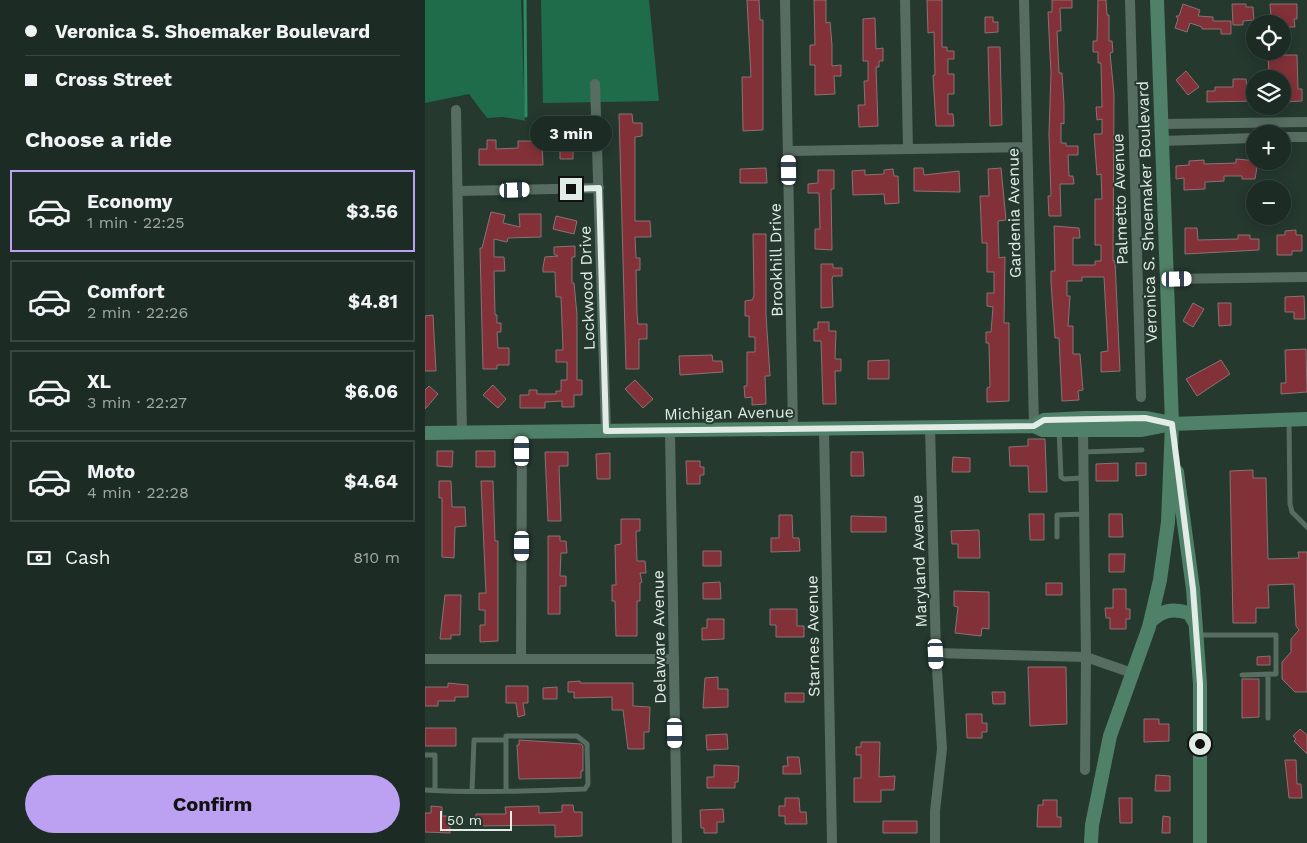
<!DOCTYPE html>
<meta charset="utf-8">
<style>
:root{--surface:#1c2b23;--page:#293730;--text:#f1f3f6;--muted:#a0a7a6;--line:#3a4741;--accent:#bca0f2}
body{margin:0;font-family:"Work Sans",sans-serif;background:var(--page);color:var(--text);height:100vh;display:flex;flex-direction:column;font-size:19px;white-space:nowrap}
*{box-sizing:border-box;margin:0}
p{font-size:16px;color:var(--muted)}
.icon{flex:none;width:28px;height:28px;fill:none;stroke:currentColor;stroke-width:2;stroke-linecap:round;stroke-linejoin:round}
.map{position:relative;flex:1;overflow:hidden}
.sheet{display:flex;flex-direction:column;background:var(--surface);width:425px}
.sheet>*{flex:none}
.hud{display:grid;align-content:center;height:110px;padding:0 25px;background:var(--surface)}
.controls{position:absolute;left:821px;top:15px;display:grid;gap:10px}
.controls a{display:grid;place-items:center;width:45px;height:45px;border-radius:50%;background:var(--surface);box-shadow:0 2px 12px #0003,0 0 0 1px var(--line);font-size:25px}
.scale{position:absolute;left:15px;bottom:12px;width:72px;box-sizing:border-box;padding-left:5px;border:2px solid #e0ece5;border-top:0;font-size:14px;line-height:18px;white-space:nowrap;color:#e0ece5;-webkit-text-stroke:4px #25392f;paint-order:stroke}
.end{position:absolute;width:22px;height:22px;margin:-11px;border:6px solid #e0ece5;background:#111;box-shadow:0 0 0 2px #111}
.from{border-radius:50%}
.bubble{position:absolute;height:35px;border-radius:18px;background:var(--surface);box-shadow:0 2px 12px #0003,0 0 0 1px var(--line);font-size:16px;font-weight:700;line-height:35px;text-align:center}
.car{position:absolute;width:15px;height:30px;margin:-15px -8px;border-radius:6px;box-shadow:0 0 4px 1px #0007;background:linear-gradient(#fff 24%,#345 0 40%,#fff 0 76%,#345 0 86%,#fff 0)}
.hud b{display:flex;align-items:center;gap:18px;height:48px;font-size:19px}
.hud b+b{border-top:1px solid var(--line)}
.hud i{width:12px;height:12px;background:var(--text)}
ul{padding:0;list-style:none}
li{display:flex;align-items:center;gap:15px;height:82px;margin:0 10px 8px;padding:0 15px;border:2px solid var(--line);border-radius:0px}
li div{flex:1}
li b{display:block;font-size:19px}
li em{font-style:normal;font-weight:700}
li.selected{border-color:var(--accent)}
li>.icon{width:45px;height:45px;stroke-width:1.5}
h2{padding:0 25px;font-size:22px;line-height:60px}
.pay{display:flex;align-items:center;gap:12px;height:55px;padding:0 25px;font-size:19px}
.pay p{margin-inline-start:auto}
.primary-button{display:flex;gap:10px;margin-top:auto;padding:10px 25px}
.primary-button a{flex:1;height:58px;border-radius:30px;background:var(--accent);color:#111;font-size:20px;font-weight:700;line-height:58px;text-align:center}
main{display:flex;flex:1;min-height:0}
.map>svg:first-child{display:block}
</style>
<main>
<section class="sheet">
<div class="hud">
<b><i class="from"></i>Veronica S. Shoemaker Boulevard</b>
<b><i></i>Cross Street</b>
</div>
<h2>Choose a ride</h2>
<ul>
<li class="selected"><svg class="icon" aria-label="car" viewBox="0 0 24 24"><path d="M5 17H2v-5l4-1 3-4h7l3 4 3 1v5h-3M9 17h6M6 11h13"/><circle cx="7" cy="17" r="2"/><circle cx="17" cy="17" r="2"/></svg><div><b>Economy</b><p>1 min · 22:25</p></div><em>$3.56</em></li>
<li><svg class="icon" aria-label="car" viewBox="0 0 24 24"><path d="M5 17H2v-5l4-1 3-4h7l3 4 3 1v5h-3M9 17h6M6 11h13"/><circle cx="7" cy="17" r="2"/><circle cx="17" cy="17" r="2"/></svg><div><b>Comfort</b><p>2 min · 22:26</p></div><em>$4.81</em></li>
<li><svg class="icon" aria-label="car" viewBox="0 0 24 24"><path d="M5 17H2v-5l4-1 3-4h7l3 4 3 1v5h-3M9 17h6M6 11h13"/><circle cx="7" cy="17" r="2"/><circle cx="17" cy="17" r="2"/></svg><div><b>XL</b><p>3 min · 22:27</p></div><em>$6.06</em></li>
<li><svg class="icon" aria-label="car" viewBox="0 0 24 24"><path d="M5 17H2v-5l4-1 3-4h7l3 4 3 1v5h-3M9 17h6M6 11h13"/><circle cx="7" cy="17" r="2"/><circle cx="17" cy="17" r="2"/></svg><div><b>Moto</b><p>4 min · 22:28</p></div><em>$4.64</em></li>
</ul>
<div class="pay"><svg class="icon" aria-label="cash" viewBox="0 0 24 24"><path d="M3 7h18v10H3z"/><circle cx="12" cy="12" r="2"/></svg>Cash<p>810 m</p></div>
<div class="primary-button"><a>Confirm</a></div>
</section>
<div class="map">
<svg width="882" height="843" viewBox="0 0 882 843">
<rect width="100%" height="100%" fill="#25392f"/>
<path fill="#1f6c4b" d="M0,0H96L100,120L102,121L78,117L62,118L44,94L0,103Z
M116,0H224L234,101L118,103Z"/>
<g fill="none" stroke-linecap="round" stroke-linejoin="round">
<path stroke="#2a8e63" stroke-width="3" d="M100,0L101,116"/>
</g>
<path fill="#833138" stroke="#8b7273" d="M322,0H334L335,20H338V130L318,131L317,77H326Z
M389,0H401V23L405,22L407,45V66L416,65V76H409L410,94L390,95V65H385V45H390Z
M502,0H517V47H522V51H529V59H523V74H529V94H523V114H528L529,126H511L508,75H510L509,32L503,33Z
M627,0H647V8H635L636,31H632L634,73H637L639,104V124L636,123V143H641V146H653V155H643L644,176H648L649,184H635L636,216H624L623,196H626L624,134L626,73L623,12H627Z
M673,0H681L682,15H684V41H687L688,52L685,53L689,94L688,261H690L695,371L676,372V352L683,351L679,277H657V281H642V296H645L643,326H648V354H655L658,390L653,391L654,400L637,401L634,338H630L626,283V271H630L629,226L654,228L655,238H648V265H670V261H676V245H670V199H677L676,174L672,175L669,134H677V119L672,120L671,107H677L676,63H673V52H668V41H672Z
M758,4L775,10L773,16L788,17V21H806V34H796V29H777V27L765,23L762,32L750,28L753,19L751,16H754Z
M807,4H821V7H828L829,20L818,21V25H808Z
M845,4H872V19H869L870,27H860V22H855V17H846Z
M560,17H568V22H573V32L560,33Z
M450,18L451,49L458,48V61H454V67H451L453,126L434,127L433,105H440L439,81H443V61H438V19Z
M563,47H575L577,125L565,126Z
M843,55H872L873,89H877V101L858,102V76H844Z
M761,71L774,87L763,95L751,80Z
M808,79H821L822,87H830V101L782,102V91H790V87H808Z
M194,114H207L208,123H217V136L210,137V221H225L226,237H210L211,258H215V270H211L212,314L213,324H222V339H214V369H201Z
M135,138H148V159H135Z
M62,140H71V149L93,148V141H117L118,165H54V149H62Z
M811,159L833,161L830,179H817V176H799V181L780,182V189L759,190V178L751,179V166L764,165V161L779,160V164L811,163Z
M341,168L342,183H315V169Z
M489,168H498L499,175L534,171L535,192L489,191Z
M576,168L581,220L573,221L574,258L580,257L579,323H584V401L562,402V388L565,387L564,343H561V332H566L568,307L562,306V293H569V272H562V243H557L555,196H564L563,169Z
M468,169L469,176H473L474,203L460,204L459,194L428,195L427,171L440,170V175L459,174V170Z
M393,170H409V189H406L407,250L390,249V229H395L394,193H383V184L393,183Z
M66,212L80,215L78,223L95,227L94,214H116V237L83,238L82,242L69,239V257H79L80,271H69L70,315H72V323H76V332H72L73,348H84V365H72V369H58L55,248H57Z
M131,216L152,221L149,234L128,229Z
M760,228H772L773,240L813,239V235H825V239H834V250L760,254Z
M871,230V235H877V251H867V255H852V235H860V231Z
M328,234H341V315L345,376H340L341,404L327,405V397L320,398L319,386H322V352H330V337H324V316H320V301L327,300L329,296Z
M150,246V257H147V283H149L152,315V380H157V395H149V407H137V401L120,402V408H95V395H104V390H112V394H131V391H136V380H142V362H131V350H138L136,297H131L130,272H118V267L120,257L133,256L129,254V247Z
M396,264H408V268H417V276H408L407,279L408,307L396,308Z
M879,296L880,319H869V312H860V297Z
M768,303L779,309L768,327L758,321Z
M793,303H806V325L794,326Z
M8,315L11,371H0V316Z
M393,322H404V331H411L410,359H416V371H410L411,404H398L396,341H389V329H393Z
M881,349L882,392L856,394V383H861L860,350Z
M287,355L288,361H297L298,372L255,375L254,356Z
M464,360V379H443V361Z
M796,360L805,374L772,396L761,379Z
M210,380L228,399L218,408L200,389Z
M68,385L81,399L73,408L58,395Z
M4,386L13,394L0,409V390Z
M603,439H620L622,492H604L603,466H585L584,447L603,446Z
M12,451H28L27,467L12,466Z
M51,451H70V467H51Z
M120,452H143V466H134L136,521H123Z
M426,452H438L439,476H426Z
M185,453V479H172L171,454Z
M528,457L545,458V472H527Z
M261,461H275V467H279V475H275V484H262Z
M693,463V481H671V464Z
M711,463H721V475L711,476Z
M828,470V478H841L843,559L874,558L873,552H882V692H870L857,679V662L866,652V639L874,630L871,626L869,584L843,585L844,608H831V623H808L805,471Z
M14,481H26L27,507H40L41,526L30,527L29,558L17,557V498H14Z
M56,481H68L70,541H73V641L55,642V625H60V610H54V593H61Z
M604,514H619V540H605Z
M684,514H697L698,537H684Z
M354,515H367L368,538H374L375,551L346,552V538H354Z
M426,516L461,517V532H426Z
M196,519H215V531H211L212,561H220L221,573H215L217,582L215,583V601H212V636H191L190,601H187V585H191L190,545L196,544Z
M554,530L555,558H533V544H527L526,531Z
M123,536H135V541H141L142,553H136L135,576H141V586H135V614H123Z
M278,551H296V566H278Z
M684,554H700L699,572H684Z
M295,582L296,599H278V583Z
M621,583H637V595H621Z
M688,589H701V609H705V619H701V629H685V618H681L680,608H688Z
M529,591L564,592V629L557,628L556,636L530,633L533,607L529,606Z
M20,595H36L35,635H26V639H15Z
M345,609H372V626H379V637H351V625H345Z
M282,619H299V639L277,640V628H282Z
M845,656V665H832V657Z
M603,667H641L642,724L605,726Z
M293,677V689H303V707L278,708L280,678Z
M817,679H834V717L817,718Z
M155,681V683H208V706L225,707L224,732H219V749H203L198,710H187V697L149,698V692H143V682Z
M23,683L43,685V697H30V701H13V706H0V687H23Z
M81,686H103V703H98L100,715L93,717L91,703H81Z
M132,687V699H118V688Z
M567,692H580V704H568Z
M360,693H379V702H360Z
M541,714H557V723H562V732H557V738H542Z
M719,719H734V724H744V741L719,742Z
M0,728H31V746H0Z
M875,729L882,735V754L869,741L871,739L868,736Z
M302,734L303,749L282,750L281,735Z
M94,740L156,744L158,746V771H156V778L94,779L92,745H94Z
M436,742H455L454,777L470,776L469,790H456V802H429V778H436V755H431V747H436Z
M362,757H374L376,774H358V766H363Z
M860,760H871L872,784H876L877,798H864Z
M289,765L314,766L313,782H310V788H282V777H289Z
M731,775L745,776V791H730Z
M360,798H374L375,812H381L382,824H360V816H354V806H360Z
M694,798H707V823H695Z
M618,800H632V817H636V827H612L613,805H618Z
M137,805H148L149,812H157V836L130,837V825L51,826V814H81L80,807L114,806V813L137,812Z
M6,806L17,807V816H25V833L0,832V813H6Z
M298,809L299,822H292V833H279V828H276L275,810Z
M738,816L745,817V833H737Z
M458,821H492V833H458Z"/>
<g fill="none" stroke-linecap="round" stroke-linejoin="round">
<path stroke="#586d61" stroke-width="5" d="M864,422L865,504L867,512L882,527
M634,430L636,477L639,479L658,478
M658,452L717,450
M632,537V515L659,514
M772,635H851V674L817,675
M843,675V718
M0,755H10V790
M0,790C53,793 107,791 160,789L163,784L162,744L152,736H81V791
M47,791L49,740H81"/>
<path stroke="#586d61" stroke-width="10" d="M360,0L368,429
M480,0L483,149
M599,0L609,426
M705,0L716,397
M170,84L181,431
M31,110L37,433
M736,124L882,122
M858,137H882
M736,141L830,138
M364,151L602,147
M33,191L174,188
M743,279L882,277
M505,427L511,653L517,749L510,811V843
M399,429L407,843
M658,430L661,657L660,770
M245,431L252,843
M511,653L661,657L707,673
M0,659H249
M96,659L97,433"/>
<path stroke="#4f8068" stroke-width="14" d="M609,426L619,420L660,418H720L741,422
M0,433L609,426L618,430H717L747,424L882,419
M752,472L768,589L775,684V843
M725,622C737,610 747,608 764,613L770,623
M666,843L667,825L685,736L724,627L735,580L743,522L747,424L732,0"/>
</g>
<g fill="none" stroke-linecap="round" stroke-linejoin="round">
<path stroke="#e0ece5" stroke-width="6" d="M146,189L174,188L181,431L609,426L619,420L720,418L747,424L768,589L775,684V744"/>
</g>
<g text-anchor="middle" dominant-baseline="central" stroke-width="4" stroke-linejoin="round" paint-order="stroke">
<g font-size="16" fill="#e0ece5" stroke="#25392f">
<text transform="translate(695 199) rotate(-92)">Palmetto Avenue</text>
<text transform="translate(722 212) rotate(-92)">Veronica S. Shoemaker Boulevard</text>
<text transform="translate(589 213) rotate(-91)">Gardenia Avenue</text>
<text transform="translate(351 260) rotate(-91)">Brookhill Drive</text>
<text transform="translate(162 288) rotate(-92)">Lockwood Drive</text>
<text transform="translate(304 413) rotate(-1)">Michigan Avenue</text>
<text transform="translate(494 561) rotate(-92)">Maryland Avenue</text>
<text transform="translate(388 636) rotate(-91)">Starnes Avenue</text>
<text transform="translate(234 637) rotate(-91)">Delaware Avenue</text>
</g>
</g>
</svg>
<div class="controls">
<a><svg class="icon" aria-label="locate" viewBox="0 0 24 24"><circle cx="12" cy="12" r="6"/><path d="M12 2v4M12 18v4M2 12h4M18 12h4"/></svg></a>
<a><svg class="icon" aria-label="layers" viewBox="0 0 24 24"><path d="M12 4l9 5-9 5-9-5zM3 14l9 5 9-5"/></svg></a>
<a>+</a>
<a>−</a>
</div>
<div class="scale">50 m</div>
<i class="end from" style="left:775px;top:744px"></i>
<i class="end" style="left:146px;top:189px"></i>
<div class="bubble" style="left:105px;top:116px;width:82px">3 min</div>
<i class="car" style="left:364px;top:170px;rotate:359deg"></i>
<i class="car" style="left:90px;top:190px;rotate:88deg"></i>
<i class="car" style="left:752px;top:279px;rotate:89deg"></i>
<i class="car" style="left:97px;top:451px;rotate:0deg"></i>
<i class="car" style="left:97px;top:546px;rotate:180deg"></i>
<i class="car" style="left:511px;top:654px;rotate:177deg"></i>
<i class="car" style="left:250px;top:733px;rotate:179deg"></i>
</div>
</main>
